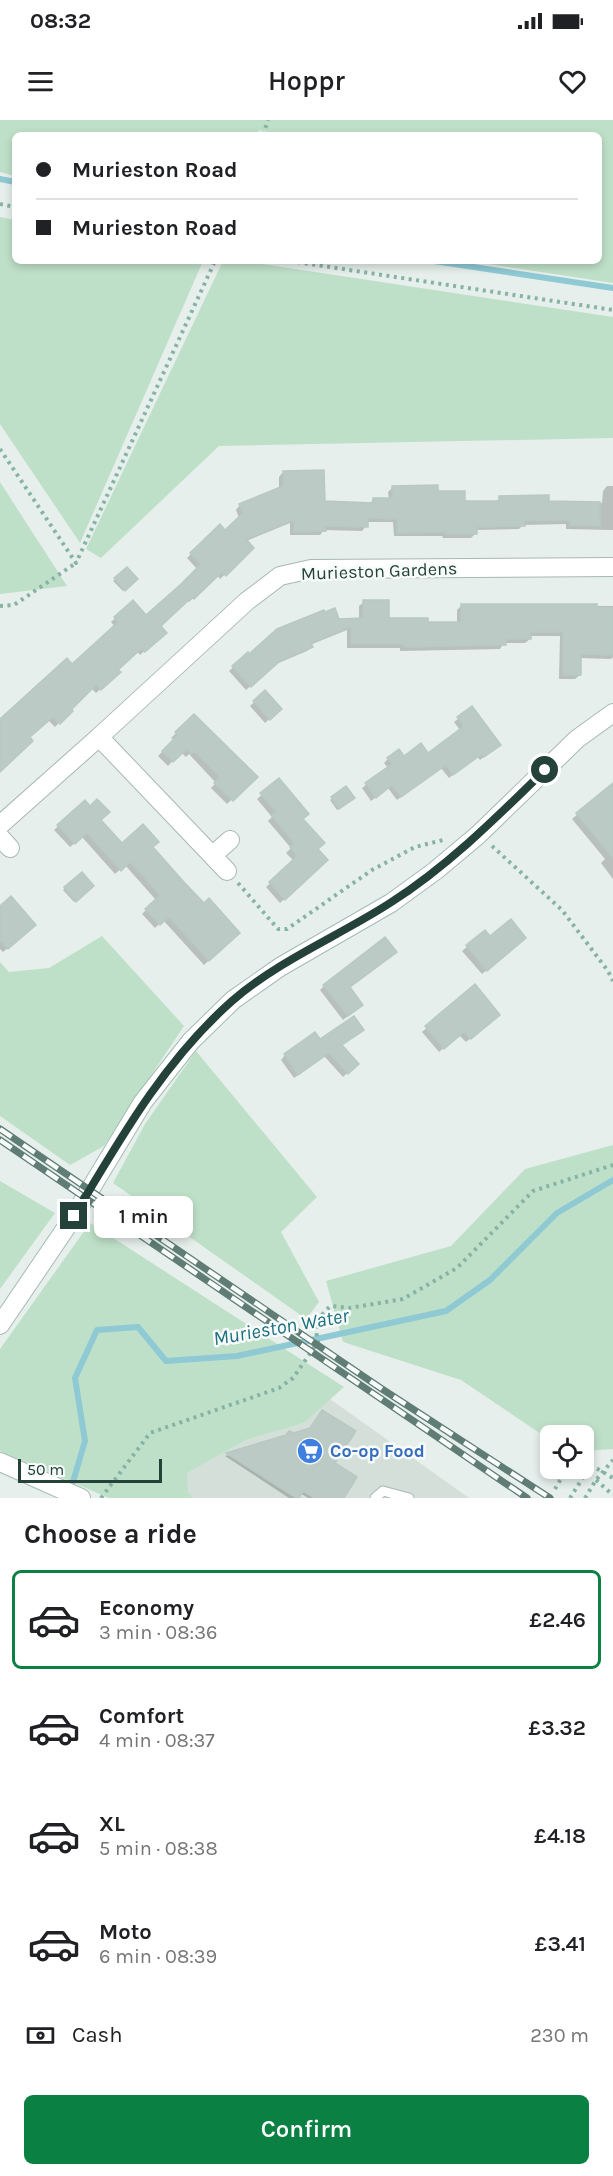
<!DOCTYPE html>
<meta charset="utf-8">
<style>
:root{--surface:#fff;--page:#f6f6f6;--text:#202124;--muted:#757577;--line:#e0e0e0;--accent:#0b8043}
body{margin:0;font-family:Karla,sans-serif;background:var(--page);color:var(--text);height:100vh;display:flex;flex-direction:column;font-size:22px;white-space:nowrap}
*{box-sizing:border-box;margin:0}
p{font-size:20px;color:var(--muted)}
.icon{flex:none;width:33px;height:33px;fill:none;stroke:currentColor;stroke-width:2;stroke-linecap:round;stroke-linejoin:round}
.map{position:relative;height:1378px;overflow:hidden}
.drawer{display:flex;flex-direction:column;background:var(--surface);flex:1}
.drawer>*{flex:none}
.guide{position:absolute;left:12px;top:12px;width:590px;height:132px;border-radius:9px;box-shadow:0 3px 9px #0003;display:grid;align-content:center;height:132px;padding:0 24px;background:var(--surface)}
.buttons{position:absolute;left:540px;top:1305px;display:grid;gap:12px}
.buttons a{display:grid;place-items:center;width:54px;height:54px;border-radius:9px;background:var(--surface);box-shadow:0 3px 9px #0003;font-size:30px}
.scale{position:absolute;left:18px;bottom:15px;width:144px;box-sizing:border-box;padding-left:6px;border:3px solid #24423a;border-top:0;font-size:16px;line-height:21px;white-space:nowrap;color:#24423a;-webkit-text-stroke:4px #f7fbf9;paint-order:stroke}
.end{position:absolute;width:27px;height:27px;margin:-14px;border:8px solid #24423a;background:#fff;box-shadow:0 0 0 3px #fff}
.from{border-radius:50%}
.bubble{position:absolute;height:42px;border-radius:9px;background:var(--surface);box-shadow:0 3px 9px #0003;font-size:20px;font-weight:600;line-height:42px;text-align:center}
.guide b{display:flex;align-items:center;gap:21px;height:57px;font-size:22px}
.guide b+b{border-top:2px solid var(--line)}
.guide i{width:15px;height:15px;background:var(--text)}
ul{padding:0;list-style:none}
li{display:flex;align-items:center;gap:18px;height:99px;margin:0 12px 9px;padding:0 12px;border:3px solid transparent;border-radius:9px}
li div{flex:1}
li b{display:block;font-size:22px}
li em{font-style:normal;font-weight:600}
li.on{border-color:var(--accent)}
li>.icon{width:54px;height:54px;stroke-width:1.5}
h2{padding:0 24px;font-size:27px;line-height:72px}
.pay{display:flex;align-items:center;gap:15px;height:66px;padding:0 24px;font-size:22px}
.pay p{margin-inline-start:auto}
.button{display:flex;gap:12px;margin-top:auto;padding:12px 24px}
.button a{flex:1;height:69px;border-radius:9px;background:var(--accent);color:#fff;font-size:24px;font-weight:600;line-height:69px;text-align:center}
.status{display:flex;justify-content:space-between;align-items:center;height:42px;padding:0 30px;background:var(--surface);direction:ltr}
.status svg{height:16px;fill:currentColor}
header{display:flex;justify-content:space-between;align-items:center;height:78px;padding:0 24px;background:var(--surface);font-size:27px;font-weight:600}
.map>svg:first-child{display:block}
</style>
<div class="status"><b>08:32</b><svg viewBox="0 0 49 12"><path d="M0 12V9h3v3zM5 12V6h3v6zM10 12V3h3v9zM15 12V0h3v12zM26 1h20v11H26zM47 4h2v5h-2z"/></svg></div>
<header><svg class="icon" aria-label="menu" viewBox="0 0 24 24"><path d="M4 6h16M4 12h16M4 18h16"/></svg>Hoppr<svg class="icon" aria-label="heart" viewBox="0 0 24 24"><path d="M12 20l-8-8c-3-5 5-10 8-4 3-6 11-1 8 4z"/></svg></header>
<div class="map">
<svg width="613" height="1378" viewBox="0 0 613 1378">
<rect width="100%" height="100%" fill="#e6efeb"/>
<path fill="#d4dfda" d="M330,1279L469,1378H193L188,1372L186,1353L246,1320L304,1303Z"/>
<path fill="#bfe0c8" d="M0,0H613V163L469,141H598V15H283L259,10L256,15H15V56L0,52Z
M0,97L15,100V141H203L80,423L0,304Z
M223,141H242L613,197V318L219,326L101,438L86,429Z
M0,362L67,466L0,474Z
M102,816L184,906L104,1026L70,1045L0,996V842L9,852L49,848Z
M196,931L317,1077L281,1112L319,1182L306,1199L113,1063L145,1004Z
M613,1025V1329L584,1331V1316H550V1320L461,1260L343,1222L326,1161L451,1126L525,1049Z
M0,1061L55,1093L0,1169Z
M90,1103L344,1267L304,1303L246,1320L187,1353L188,1372L193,1378H109L0,1331V1229Z"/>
<path fill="#0003" d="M283,352L323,383L369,384L374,379L389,380L388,372L393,367L437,373L464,382H495L500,378L548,382L602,383L603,371L607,366H613V410L566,409V404L523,405L519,409L475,410V414L471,418H442L443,416H394L393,402H366V406L362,411L324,410L320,415H290V403L246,421L252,428L220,459L217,455L189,482L187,480L159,506L160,517L140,535L137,531L116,550L119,552L96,573L91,568L55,607L48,600L28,618L0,651V601L72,546L115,507L111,502L133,482L146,497L197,449L187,438L220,406L225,412L239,398L236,390L240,385L279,369V357Z
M126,449L136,459L123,471L113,461Z
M364,482L387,500L427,504H457V490L462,485L613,486V537L611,539L580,538V555L575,559H559L560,516H530V519L525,523H504L500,529L400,531V528H347V510L310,525L311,527L307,531L274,545L246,570L229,551L247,534L249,536L338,500H359V486Z
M265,572L280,589L265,603L250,586Z
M472,588L495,628L480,640L477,636L449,658L441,648L397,680L388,668L371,681L362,668L388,648L384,643L388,639L427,635L460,610L454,602Z
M194,596L255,657L227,684L211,668L216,663L189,634L186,637L181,632L168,646L158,636L174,620L171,618Z
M279,660L316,729L326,740L280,783L266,767L294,741L286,733L291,728L268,701L272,697L257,679Z
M612,665L613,667V759L601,743L605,739L572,699Z
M346,668L351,680L337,690L330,680Z
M85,682L121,725L151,727L204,785L238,813L204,845L163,800L155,808L142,794L156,780L125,745L115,754L82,717L70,727L54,710Z
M82,754L92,766L74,782L63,770Z
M0,788L30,809L3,832L0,829Z
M485,812L490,818L520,822L482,854L462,831Z
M390,836L349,868L357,889L343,900L320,870L324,866Z
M475,866L494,899L466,922L459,915L439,932L422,912Z
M320,921L340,925L357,944L343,957L324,936L294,958L281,940L285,935Z
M310,1310L333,1343L355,1357L342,1378H308L300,1373L297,1378H289L225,1336Z"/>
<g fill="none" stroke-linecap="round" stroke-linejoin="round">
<path stroke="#8ec9d4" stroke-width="6" d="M0,59L15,62
M434,141L613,168
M70,1372L85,1321L75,1258L97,1210L138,1207L166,1241L237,1236L446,1191L490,1160L557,1093L613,1060"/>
</g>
<path fill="#bbcac4" stroke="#b8c9c2" stroke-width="1.5" d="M324,350L325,381L373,383V378H392V366L438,365V371H465V381H499V376L549,375V381L600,382V406L570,405V400L525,401V406L477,407V414H446V412L397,413V399L368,398V407L325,406L326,411L294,412V400L246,419L254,428L226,456L222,452L194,479L192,477L161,506L167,513L145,532L142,528L118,550L121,552L101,570L96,565L72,589L73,591L60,604L53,597L30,617L33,621L0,652V599L67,538L72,544L118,502L114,497L133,480L146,495L180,465L201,444L190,433L220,404L225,410L243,393L239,384L283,366V351Z
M127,447L138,459L125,471L114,458Z
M363,480H389V498H428V502H461V484H597V487L613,488V535L581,534V555H563V512H531V519H506V525L404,527V524H351V507L311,523L313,527L280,541L251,567L232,546L248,532L249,534L277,509L324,490L325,492L335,488L339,499L363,498Z
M265,570L282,589L270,600L253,581Z
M472,586L501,625L484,637L482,634L453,655L446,645L401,677L392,665L376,678L365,663L392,644L387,638L399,629L404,636L421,623L428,633L464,606L457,597Z
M194,594L258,657L233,681L214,663L220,657L194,631L191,634L187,629L173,642L162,631L178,615L175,612Z
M279,658L309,694L303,699L325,723L318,729L328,740L285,780L269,762L297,736L290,727L294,723L271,695L276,692L260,673Z
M613,663V738L576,693Z
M346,666L355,678L339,689L331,677Z
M97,679L110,692L101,700L122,723L143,704L159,722L153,727L182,760L204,783L209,778L240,813L209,841L169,797L160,805L145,789L160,775L130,742L121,751L87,713L75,724L57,705L85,680L90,686Z
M82,752L94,766L76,782L64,767Z
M11,776L36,805L8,829L0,820V786Z
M511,799L526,818L487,851L466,825L485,810L490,816Z
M385,817L397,832L350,867L363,885L348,896L323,865Z
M475,864L500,895L471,919L464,912L444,929L425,906Z
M354,896L364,910L342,925L359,944L348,954L329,933L298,955L284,934L315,912L320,919Z
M322,1290L356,1311L335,1343L357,1357L344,1378H314L303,1371L299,1378H296L226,1333L286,1315L289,1311L294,1313L310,1308Z"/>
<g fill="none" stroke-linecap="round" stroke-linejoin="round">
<g stroke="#a8b8b2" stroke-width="11">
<path id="lane" d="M375,1378L383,1371L409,1378"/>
</g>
<g stroke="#a8b8b2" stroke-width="20">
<path id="street" d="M0,705L99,617
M0,717L10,728
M213,735L230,720
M227,751L99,617L247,481L280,456L311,449L613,447"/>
</g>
<g stroke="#a4bbb3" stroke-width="20">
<path id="secondary" d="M0,1205L74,1096L143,982L191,921L233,880L280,847L391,783L435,751L478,715L577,619L613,593
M0,1342L81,1378"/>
</g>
<path stroke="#86b3a5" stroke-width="4" stroke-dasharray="3 4.5" stroke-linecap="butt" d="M263,15L268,0
M0,84L15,87
M290,141L613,190
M0,329L76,443L215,141
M0,486L14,485L76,443
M492,726L562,790L608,851L613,861
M238,763L278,809H287L372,750L415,727L443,720
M584,1341L613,1358
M596,1360L613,1375
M555,1369L567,1348
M101,1378L150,1313L279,1268L293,1258L318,1222C314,1207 318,1196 331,1186L349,1188L403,1179L457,1148L533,1071L613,1045
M570,1378L591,1345
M585,1378L596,1360L613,1340"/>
<use href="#lane" stroke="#fff" stroke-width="9"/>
<use href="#street" stroke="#fff" stroke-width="18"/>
<use href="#secondary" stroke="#fff" stroke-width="18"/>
<g stroke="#5f7d75" stroke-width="7">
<path id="rail" d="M0,1009L382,1269L550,1378
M0,1020L527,1378"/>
</g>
<use href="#rail" stroke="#f7fbf9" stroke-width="4.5" stroke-dasharray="14" stroke-linecap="butt"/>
</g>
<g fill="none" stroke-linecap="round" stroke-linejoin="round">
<path stroke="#24423a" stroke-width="8" d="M74,1096C120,1019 164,941 232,881C279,840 339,816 390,783C448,746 497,697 545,650"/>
</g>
<defs>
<g id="supermarket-disc" transform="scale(1.35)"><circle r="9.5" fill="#3f7fe0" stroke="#f7fbf9"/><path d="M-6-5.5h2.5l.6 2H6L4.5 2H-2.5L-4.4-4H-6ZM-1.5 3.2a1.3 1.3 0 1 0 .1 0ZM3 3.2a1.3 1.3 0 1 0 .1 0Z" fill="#fff"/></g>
</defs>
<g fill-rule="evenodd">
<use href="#supermarket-disc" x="310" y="1331"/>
</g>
<g text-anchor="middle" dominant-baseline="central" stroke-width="5" stroke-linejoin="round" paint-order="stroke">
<g font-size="18" fill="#24423a" stroke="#f7fbf9">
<text transform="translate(379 451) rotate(-2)">Murieston Gardens</text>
</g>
<g font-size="18" font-weight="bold" fill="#366cbe" stroke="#f7fbf9" text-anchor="start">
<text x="330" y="1331">Co-op Food</text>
</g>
<g font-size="20" font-style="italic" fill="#1c6f80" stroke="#f7fbf9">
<text transform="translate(281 1207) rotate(-10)">Murieston Water</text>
</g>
</g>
</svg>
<div class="buttons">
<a><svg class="icon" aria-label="locate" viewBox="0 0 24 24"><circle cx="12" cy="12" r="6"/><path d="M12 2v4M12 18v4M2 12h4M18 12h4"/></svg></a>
</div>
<div class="scale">50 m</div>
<i class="end from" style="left:545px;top:650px"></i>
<i class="end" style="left:74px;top:1096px"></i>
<div class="bubble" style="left:94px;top:1076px;width:99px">1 min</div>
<div class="guide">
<b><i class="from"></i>Murieston Road</b>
<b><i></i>Murieston Road</b>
</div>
</div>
<section class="drawer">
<h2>Choose a ride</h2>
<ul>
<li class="on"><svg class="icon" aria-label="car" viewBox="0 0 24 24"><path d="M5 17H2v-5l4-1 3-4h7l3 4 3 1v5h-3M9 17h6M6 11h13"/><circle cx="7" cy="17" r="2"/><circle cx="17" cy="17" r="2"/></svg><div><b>Economy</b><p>3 min · 08:36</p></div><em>£2.46</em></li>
<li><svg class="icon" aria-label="car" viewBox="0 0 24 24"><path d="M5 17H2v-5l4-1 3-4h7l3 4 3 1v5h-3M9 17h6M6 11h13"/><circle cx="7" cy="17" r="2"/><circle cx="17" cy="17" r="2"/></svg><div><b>Comfort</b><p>4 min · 08:37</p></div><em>£3.32</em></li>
<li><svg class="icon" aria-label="car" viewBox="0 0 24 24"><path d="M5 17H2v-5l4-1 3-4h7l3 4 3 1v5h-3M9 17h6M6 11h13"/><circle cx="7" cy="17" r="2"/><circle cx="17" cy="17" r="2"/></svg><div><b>XL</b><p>5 min · 08:38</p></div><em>£4.18</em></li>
<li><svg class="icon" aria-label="car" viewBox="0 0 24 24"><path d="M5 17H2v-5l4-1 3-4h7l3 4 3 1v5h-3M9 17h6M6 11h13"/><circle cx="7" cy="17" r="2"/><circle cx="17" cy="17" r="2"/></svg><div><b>Moto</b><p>6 min · 08:39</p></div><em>£3.41</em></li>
</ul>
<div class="pay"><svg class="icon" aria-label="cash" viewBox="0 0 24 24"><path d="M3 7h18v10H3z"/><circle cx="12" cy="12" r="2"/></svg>Cash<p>230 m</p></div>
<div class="button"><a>Confirm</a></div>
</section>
